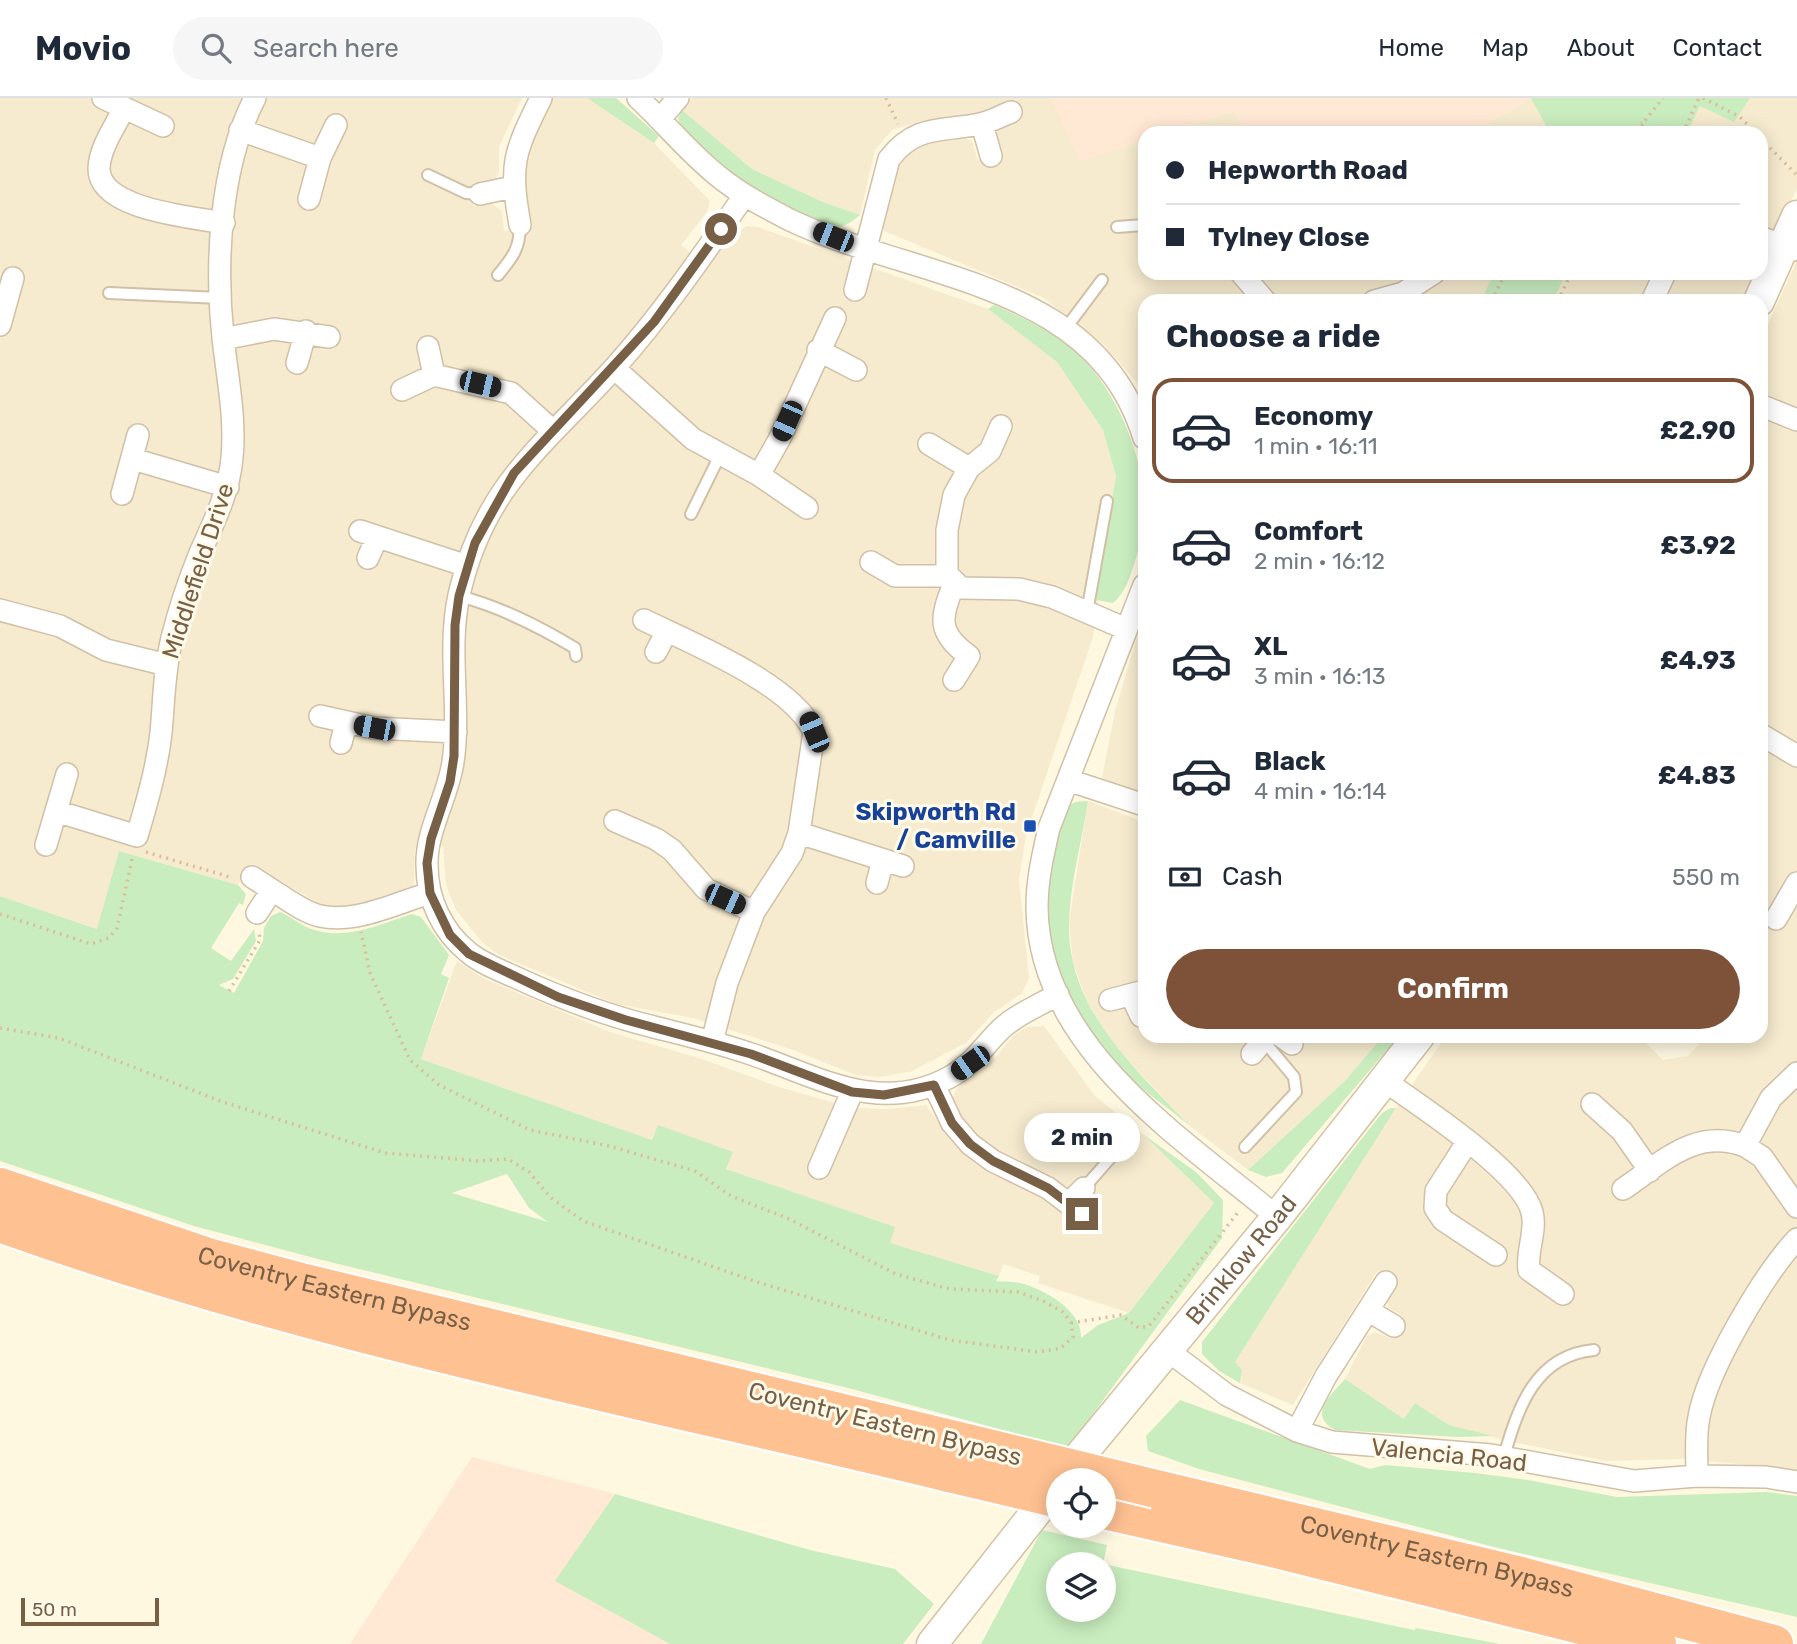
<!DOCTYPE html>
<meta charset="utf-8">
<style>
:root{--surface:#fff;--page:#f6f6f7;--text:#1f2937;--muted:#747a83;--line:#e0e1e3;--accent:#7e5239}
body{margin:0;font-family:Rubik,sans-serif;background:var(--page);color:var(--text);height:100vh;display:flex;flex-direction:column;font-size:26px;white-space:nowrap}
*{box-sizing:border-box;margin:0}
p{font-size:23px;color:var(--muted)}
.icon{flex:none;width:38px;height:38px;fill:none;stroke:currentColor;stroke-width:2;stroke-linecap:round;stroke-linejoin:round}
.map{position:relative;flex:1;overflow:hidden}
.sheet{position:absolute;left:1138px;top:196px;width:630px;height:749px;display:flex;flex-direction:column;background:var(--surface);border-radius:21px;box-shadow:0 4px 18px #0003}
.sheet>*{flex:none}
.guide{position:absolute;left:1138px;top:28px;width:630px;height:154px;border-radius:21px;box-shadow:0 4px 18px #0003;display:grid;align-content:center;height:154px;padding:0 28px;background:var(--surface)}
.tools{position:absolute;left:1046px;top:1370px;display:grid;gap:14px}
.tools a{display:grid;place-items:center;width:70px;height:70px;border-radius:50%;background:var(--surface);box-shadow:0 4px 18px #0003;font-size:35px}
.scale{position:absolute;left:21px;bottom:18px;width:138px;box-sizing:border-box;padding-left:7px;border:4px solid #786046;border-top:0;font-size:19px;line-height:24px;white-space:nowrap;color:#786046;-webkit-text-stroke:5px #fffae9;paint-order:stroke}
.end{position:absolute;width:32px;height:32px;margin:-16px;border:9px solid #786046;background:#fff;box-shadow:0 0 0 4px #fff}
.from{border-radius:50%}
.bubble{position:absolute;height:49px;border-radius:24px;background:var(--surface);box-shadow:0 4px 18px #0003;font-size:23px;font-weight:700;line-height:49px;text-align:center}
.car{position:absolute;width:21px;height:42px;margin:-21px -10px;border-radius:9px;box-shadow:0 0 5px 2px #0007;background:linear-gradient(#222 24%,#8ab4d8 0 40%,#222 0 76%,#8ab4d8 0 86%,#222 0)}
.guide b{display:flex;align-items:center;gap:24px;height:66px;font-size:26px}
.guide b+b{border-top:2px solid var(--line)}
.guide i{width:18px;height:18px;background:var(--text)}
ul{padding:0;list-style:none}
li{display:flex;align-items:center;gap:21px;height:105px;margin:0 14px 10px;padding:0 14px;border:4px solid transparent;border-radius:21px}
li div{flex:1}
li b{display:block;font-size:26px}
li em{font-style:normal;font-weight:700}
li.current{border-color:var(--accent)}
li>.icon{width:63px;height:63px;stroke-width:1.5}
h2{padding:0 28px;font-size:32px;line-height:84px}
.pay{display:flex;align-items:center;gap:18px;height:77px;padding:0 28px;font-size:26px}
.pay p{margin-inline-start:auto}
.cta{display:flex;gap:14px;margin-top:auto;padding:14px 28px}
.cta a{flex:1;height:80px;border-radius:42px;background:var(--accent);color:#fff;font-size:28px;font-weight:700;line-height:80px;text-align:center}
header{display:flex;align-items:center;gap:42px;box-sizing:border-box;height:98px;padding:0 35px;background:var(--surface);border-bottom:2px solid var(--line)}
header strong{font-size:33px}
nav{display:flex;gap:38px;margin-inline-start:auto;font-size:24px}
.search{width:490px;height:63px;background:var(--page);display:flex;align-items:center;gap:18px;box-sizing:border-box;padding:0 24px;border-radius:38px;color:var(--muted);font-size:26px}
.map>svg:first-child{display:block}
</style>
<header>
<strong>Movio</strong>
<div class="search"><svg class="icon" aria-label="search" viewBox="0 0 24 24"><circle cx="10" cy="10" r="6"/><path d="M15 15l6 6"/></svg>Search here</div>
<nav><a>Home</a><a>Map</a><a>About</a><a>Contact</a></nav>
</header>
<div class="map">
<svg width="1797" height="1546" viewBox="0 0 1797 1546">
<rect width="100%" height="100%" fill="#fef8e1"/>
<path fill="#f6ebcf" d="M0,0H522L499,49V75L493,85H473V108L491,105L502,113L504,133L528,130L523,58L550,0H587L654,45L710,103L707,114L681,147L708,169L733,136L747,128L758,129L988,211L1057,264L1103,332L1116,378L1093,539L1026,737L1019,781L1029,880L1022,895L993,915L966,945L912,973L880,979L856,977L793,952L693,920L616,906L499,857L482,844L456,812L446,787L443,748L415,750L414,788L334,814L251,766L238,787L120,753L98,831L0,798Z
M692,0H1052L1080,63L1144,42V175H1754L1742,203H1144V304L1137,285L1103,246L1042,199L884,133L882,124L896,65L921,43L964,40L972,43L978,63L996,56L995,34L1012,5L978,15L921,23L892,32L875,52L860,117L823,104L752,71L682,12Z
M1531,0H1797V91L1761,160L1760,35H1471Z
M1234,13L1247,35H1167Z
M1797,162V1376L1773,1369L1683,1361L1606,1363L1508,1343L1449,1327L1415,1305L1404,1321L1345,1281L1367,1238L1375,1234L1390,1240L1403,1219L1388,1209L1387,1202L1394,1185L1378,1172L1293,1307L1240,1285L1242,1280L1235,1264L1396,1010L1446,938H1639L1663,962L1688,958L1706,938H1760V244Z
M1144,515V699L1102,680L1115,613Z
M1088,703L1144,724V938H1383L1345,983L1248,1072L1191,1029L1108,941L1086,901L1073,864L1069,824Z
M457,863L483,880L610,934L702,961L779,989L852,1010L887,1011L926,1007L953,1045L978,1064L1085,1108L1084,1102L1092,1092L1078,1080L1070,1089L1058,1088L1006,1062L964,1027L951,1003L957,990L995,960L1013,938L1027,929L1044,928L1095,998L1144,1037L1214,1105L1129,1215L1038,1185L1040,1178L1003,1166L999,1178L889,1145L894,1129L726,1071L732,1054L658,1028L652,1042L421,961Z"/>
<path fill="#ffe8d4" d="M1052,0H1531L1471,35H1247L1234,13L1167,35H1144V42L1080,64Z
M472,1359L615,1396L556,1483L670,1546H350Z"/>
<path fill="#c9edbf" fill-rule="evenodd" d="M587,0H616L659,38L654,45Z
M1531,0H1750L1734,24L1700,8L1687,35H1550Z
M682,12L752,71L823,104L860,117C852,123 846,129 836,129C802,129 689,52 678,21Z
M1494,175H1566L1553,203H1481Z
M994,207C1024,220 1053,233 1078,256C1120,295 1151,374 1144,432C1143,442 1138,453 1135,463C1130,479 1126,494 1113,505L1096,502L1116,378L1103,332L1057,264L988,211Z
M1088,703C1082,743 1070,785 1069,825C1067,912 1136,971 1191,1029C1164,1006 1132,985 1108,960C1057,906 1037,822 1050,750C1053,736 1060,722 1065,709L1076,704Z
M119,753L238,787L246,796L243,807L239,805L211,850L231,863L254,831L256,843L233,881L219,887L234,895L263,843L264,830L271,818L280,814C292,819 302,829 315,832C347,842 381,826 412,816L421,819L449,857L441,876L449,880L421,961L652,1042L658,1027L733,1054L726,1071L895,1129L890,1145L999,1178L996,1183C1005,1184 1016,1183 1024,1186C1047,1193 1083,1214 1081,1240L1098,1227L1129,1215L1214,1105L1144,1037L1196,1074L1223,1102L1222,1140L1068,1350L852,1291L318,1161L194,1128L0,1063V798L97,831ZM507,1076L529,1110L548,1124L452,1095Z
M1383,938H1399L1282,1075L1266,1079L1248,1072L1345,983Z
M1391,1010H1396L1235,1264L1242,1272L1240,1285L1219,1273L1202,1256V1244L1382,1015Z
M1345,1281L1404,1321L1415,1305L1449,1327L1493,1338L1458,1339L1335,1332C1307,1317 1331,1297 1345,1281Z
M1180,1302L1370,1371L1385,1367L1475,1375L1528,1382L1617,1399L1767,1394L1797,1398V1519L1494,1449L1199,1371L1148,1353L1146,1338Z
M615,1396L810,1452L895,1471L934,1506L903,1546H670L555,1483Z
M1042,1432L1107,1447L1103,1466L1414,1532L1416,1530L1500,1546H981ZM1059,1466H1104V1512H1059Z"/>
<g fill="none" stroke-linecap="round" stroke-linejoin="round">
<g stroke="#d0c0a7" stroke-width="14">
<path id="lane" d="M428,77L466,95L480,96
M1117,129L1144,127
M498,177C513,159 520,150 520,127
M109,195L220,200
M1066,230L1102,182
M691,416L720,357
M459,498C501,509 538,528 575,550L576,558
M1087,514L1107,403
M1245,1049L1296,994L1294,979L1263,942
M1084,1090L1128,1040
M1504,1359C1517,1310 1536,1257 1594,1252"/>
</g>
<g stroke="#d0c0a7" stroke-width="24">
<path id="street" d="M103,0L163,28
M638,0C665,25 689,55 718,78C740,96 765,109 790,122C915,182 1096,182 1144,340
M124,10C115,29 100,49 99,70C98,112 193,119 224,125
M661,20L678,0
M982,26L991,58
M240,32L320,60
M480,96L513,89
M744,98C703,157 663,215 616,268C545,347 484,386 459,497C447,553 461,609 453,664C448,699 426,732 427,767C427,801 442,833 468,854C481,865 499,872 515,879C562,901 608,918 658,930C690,938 723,946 754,957C820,980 881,1017 950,979C972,967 983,949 1000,932C1016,916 1039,908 1058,896
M309,101L320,60L336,27
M520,127C509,65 514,55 541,0
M1760,139L1794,152
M1241,175L1265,203
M855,192L889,61C916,26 941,34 980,26C990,24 1001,18 1011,14
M1374,203L1403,195L1434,175
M1652,203L1665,175
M0,227L13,180
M223,241L274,231L329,239
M818,252L856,272
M297,265L306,233
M614,270L693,341L759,377L807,410
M434,277L511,295L553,333
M402,292L434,277L428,249
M1760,307L1797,322
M1001,328L990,353L969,370L954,397L947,432V476L961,490L1019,491L1052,499L1126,531
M929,346L969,370
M133,361L228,389
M759,377L780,340L835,220
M122,396L138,337
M360,433L467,468
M368,460L377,439
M871,464L895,478H948
M1144,487L1049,730C1043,756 1037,782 1037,809C1038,949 1181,1039 1277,1119
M0,512L60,528L106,552L167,567
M644,522C691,545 793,586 814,634L799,735L792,755L754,814L727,885L712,944
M656,554L667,533
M954,582L969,558C937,535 940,520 954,486
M320,618L374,630L456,634
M1760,636L1797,658
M341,645L346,625
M1068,682L1144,707
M56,713L137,738C147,704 157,670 161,635C164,603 164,572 172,540C179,512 189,482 200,455C214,424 229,394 232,360C236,319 227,279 223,239C215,164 220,67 255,0
M615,723L656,741L672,752L706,791L754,814
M799,735L903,768
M46,747L67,676
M252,779L272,792
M877,785L883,762
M257,815L272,792C287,801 303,814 320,818C355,826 396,805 430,795
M1776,821L1797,785
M1132,899L1141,918
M1110,902L1144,893
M1281,938L1292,946
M1252,956L1267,938
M1385,983C1420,1008 1522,1074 1532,1114C1537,1133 1526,1153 1529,1172L1563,1196
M934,987L952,1025L970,1046L993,1063L1048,1090L1082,1116
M1592,1006L1622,1033L1650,1073
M1468,1043L1436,1093L1435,1110L1443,1122L1496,1157
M1745,1048L1762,1059L1797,1109
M819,1070L852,994
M1623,1091C1662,1065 1695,1029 1745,1048L1771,1000L1797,975
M1069,1105L1084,1090
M1369,1213L1394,1228
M1167,1252L1227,1297L1297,1333L1332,1344L1491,1357L1634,1383L1697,1378L1766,1379L1797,1384
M1297,1333L1326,1278L1386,1184
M1697,1378C1697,1359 1695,1337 1699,1319C1707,1272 1764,1176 1797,1141"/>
</g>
<g stroke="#d4c2a4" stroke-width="33">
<g id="secondary">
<path d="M1759,203L1797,118"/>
<path id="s1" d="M1060,1382L1277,1119L1419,938"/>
<path d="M932,1546L1059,1385"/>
</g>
</g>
<g stroke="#fff" stroke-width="42">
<g id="highway">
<path id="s2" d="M0,1089L208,1159L305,1185L967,1345"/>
<path d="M0,1125C308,1236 631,1298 949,1375"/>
<path id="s3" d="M1156,1391L1521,1478L1774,1546"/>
<path d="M1104,1412L1272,1450L1657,1546"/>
</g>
</g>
<path stroke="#dbbe9a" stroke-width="3.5" stroke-dasharray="2 5" stroke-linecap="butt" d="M886,0L898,26
M1703,0L1740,19L1756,35
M1631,35L1642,25
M1639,35L1644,24L1663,0
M1683,35L1699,0
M1760,40L1797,77
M1492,203L1505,175
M1558,203L1571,175
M146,754L233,780
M0,816L91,846L109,840L117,830L133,757
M229,893L260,842L259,833
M0,930L59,940L220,1003L385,1055L479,1063L508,1061L529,1074L550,1099L583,1123L757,1184L950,1242L1038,1254L1061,1250L1073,1239L1071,1225L1063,1214L1043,1203L1018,1194L950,1191L896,1176L789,1121L731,1098L695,1073L609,1048L530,1032L439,987L410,962L370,875L361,834
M1071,1225L1121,1217L1139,1230L1149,1228L1239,1113"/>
<use href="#lane" stroke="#fff" stroke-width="10"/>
<use href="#street" stroke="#fff" stroke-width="21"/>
<use href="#secondary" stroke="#fff" stroke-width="30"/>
<use href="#highway" stroke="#fec192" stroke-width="38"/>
<g stroke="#fff" stroke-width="42" stroke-linecap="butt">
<path id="highway-bridge" d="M967,1345L1156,1391
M949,1375L1059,1401"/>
</g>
<use href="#highway-bridge" stroke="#fec192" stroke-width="38"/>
</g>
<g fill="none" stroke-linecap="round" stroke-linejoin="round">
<path stroke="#786046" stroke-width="9" d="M721,131L654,224L514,375L475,445L459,498L455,527L454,658L450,684L431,741L427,765L430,795L450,837L469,856L558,899L626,922L751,956L852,994L884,997L934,987L952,1025L970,1046L993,1063L1048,1090L1082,1116"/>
</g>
<rect fill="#1a4fb4" stroke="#fffae9" stroke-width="2.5" x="1023" y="721" width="14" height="14" rx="3.5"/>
<g text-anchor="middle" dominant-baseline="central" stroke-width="6" stroke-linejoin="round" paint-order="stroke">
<g font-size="24" fill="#786046" stroke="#fffae9">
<text transform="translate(198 473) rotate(-72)">Middlefield Drive</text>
<text stroke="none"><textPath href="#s1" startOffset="285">Brinklow Road</textPath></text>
<text stroke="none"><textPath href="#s2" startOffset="350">Coventry Eastern Bypass</textPath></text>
<text transform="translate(885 1326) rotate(14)">Coventry Eastern Bypass</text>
<text transform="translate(1449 1357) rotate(6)">Valencia Road</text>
<text stroke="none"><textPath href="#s3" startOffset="289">Coventry Eastern Bypass</textPath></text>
</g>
<g font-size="24" font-weight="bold" fill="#164399" stroke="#fffae9" text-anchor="end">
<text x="1016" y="714">Skipworth Rd<tspan x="1016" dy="28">/ Camville</tspan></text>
</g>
</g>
</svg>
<div class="tools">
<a><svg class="icon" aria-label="locate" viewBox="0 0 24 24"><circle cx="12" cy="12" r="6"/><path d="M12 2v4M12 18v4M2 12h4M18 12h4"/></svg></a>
<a><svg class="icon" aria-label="layers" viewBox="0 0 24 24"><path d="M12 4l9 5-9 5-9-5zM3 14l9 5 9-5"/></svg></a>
</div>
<div class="scale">50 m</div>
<i class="end from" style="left:721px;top:131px"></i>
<i class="end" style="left:1082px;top:1116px"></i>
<div class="bubble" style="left:1024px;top:1015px;width:116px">2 min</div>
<i class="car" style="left:833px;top:139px;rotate:292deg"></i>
<i class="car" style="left:480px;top:286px;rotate:103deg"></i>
<i class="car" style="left:787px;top:323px;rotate:204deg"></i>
<i class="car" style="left:374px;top:630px;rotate:281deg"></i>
<i class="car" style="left:814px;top:634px;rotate:337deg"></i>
<i class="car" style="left:725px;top:801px;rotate:114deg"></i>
<i class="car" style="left:970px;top:965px;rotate:235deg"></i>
<div class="guide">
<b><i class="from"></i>Hepworth Road</b>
<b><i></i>Tylney Close</b>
</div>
<section class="sheet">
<h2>Choose a ride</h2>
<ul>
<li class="current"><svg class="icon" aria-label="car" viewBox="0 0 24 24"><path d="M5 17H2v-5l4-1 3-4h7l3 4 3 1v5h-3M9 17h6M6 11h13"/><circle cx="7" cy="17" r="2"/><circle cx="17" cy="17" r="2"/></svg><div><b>Economy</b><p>1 min · 16:11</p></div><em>£2.90</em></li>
<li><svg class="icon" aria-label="car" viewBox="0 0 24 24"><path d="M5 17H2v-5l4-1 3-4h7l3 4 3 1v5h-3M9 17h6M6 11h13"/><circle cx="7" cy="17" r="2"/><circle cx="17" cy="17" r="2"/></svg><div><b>Comfort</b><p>2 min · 16:12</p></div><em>£3.92</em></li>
<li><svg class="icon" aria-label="car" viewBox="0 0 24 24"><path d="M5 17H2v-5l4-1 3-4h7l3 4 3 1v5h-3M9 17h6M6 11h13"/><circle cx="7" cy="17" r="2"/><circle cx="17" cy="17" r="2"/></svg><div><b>XL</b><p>3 min · 16:13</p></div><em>£4.93</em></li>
<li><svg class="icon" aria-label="car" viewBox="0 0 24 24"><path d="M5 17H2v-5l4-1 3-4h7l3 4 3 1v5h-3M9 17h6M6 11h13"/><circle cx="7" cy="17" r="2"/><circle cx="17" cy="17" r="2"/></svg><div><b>Black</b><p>4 min · 16:14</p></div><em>£4.83</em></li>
</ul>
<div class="pay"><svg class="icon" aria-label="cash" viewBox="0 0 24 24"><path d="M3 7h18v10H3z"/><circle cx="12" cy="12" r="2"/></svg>Cash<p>550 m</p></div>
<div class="cta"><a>Confirm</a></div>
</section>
</div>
